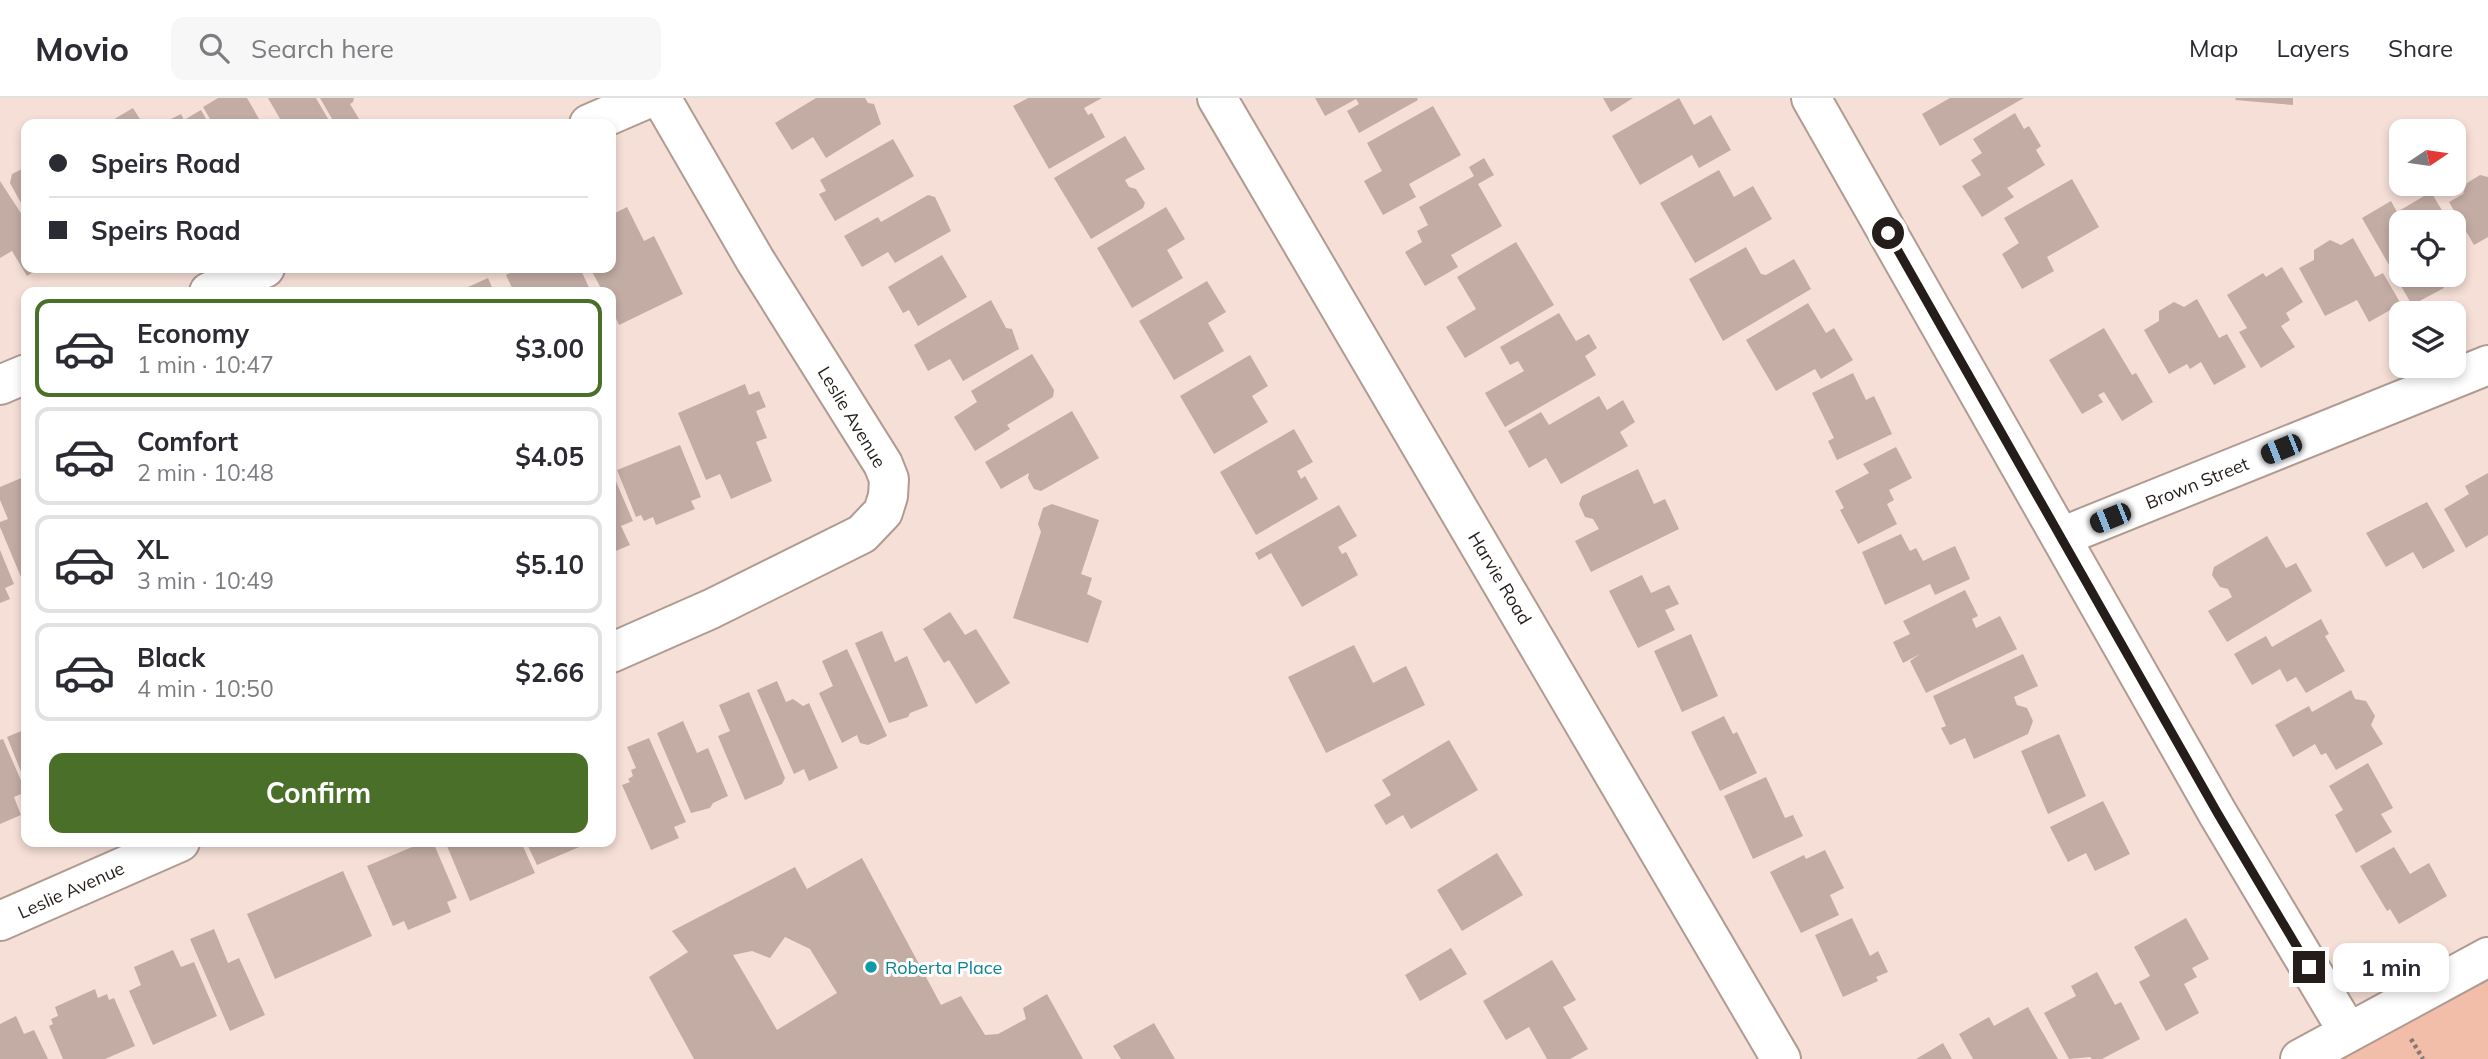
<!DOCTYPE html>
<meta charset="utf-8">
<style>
:root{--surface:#fff;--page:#f7f7f7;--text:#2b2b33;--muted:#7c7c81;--line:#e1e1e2;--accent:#496f29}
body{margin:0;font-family:Mulish,sans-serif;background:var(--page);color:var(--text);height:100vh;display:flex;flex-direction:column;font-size:26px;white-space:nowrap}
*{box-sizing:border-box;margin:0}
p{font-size:23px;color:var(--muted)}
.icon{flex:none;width:38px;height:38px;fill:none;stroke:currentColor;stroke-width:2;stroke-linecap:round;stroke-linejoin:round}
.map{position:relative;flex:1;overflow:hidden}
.details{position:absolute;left:21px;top:189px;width:595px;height:560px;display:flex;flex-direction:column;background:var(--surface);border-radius:14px;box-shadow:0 4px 10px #0003}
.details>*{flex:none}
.banner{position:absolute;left:21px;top:21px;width:595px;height:154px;border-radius:14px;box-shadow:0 4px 10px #0003;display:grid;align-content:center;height:154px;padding:0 28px;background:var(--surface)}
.needle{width:46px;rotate:77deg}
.fabs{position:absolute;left:2389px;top:21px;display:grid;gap:14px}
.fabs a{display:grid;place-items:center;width:77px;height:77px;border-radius:14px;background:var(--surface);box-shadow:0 4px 10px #0003;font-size:35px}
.end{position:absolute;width:32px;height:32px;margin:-16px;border:9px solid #251d1a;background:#fff;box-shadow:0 0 0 4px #fff}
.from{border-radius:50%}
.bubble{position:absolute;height:49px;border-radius:14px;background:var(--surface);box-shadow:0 4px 10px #0003;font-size:23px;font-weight:700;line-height:49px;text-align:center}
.car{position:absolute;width:21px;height:42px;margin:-21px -10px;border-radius:9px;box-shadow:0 0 5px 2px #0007;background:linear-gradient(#222 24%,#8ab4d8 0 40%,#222 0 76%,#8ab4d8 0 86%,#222 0)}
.banner b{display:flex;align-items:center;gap:24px;height:66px;font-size:26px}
.banner b+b{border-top:2px solid var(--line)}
.banner i{width:18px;height:18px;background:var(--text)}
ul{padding:12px 0 0;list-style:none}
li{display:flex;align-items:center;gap:21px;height:98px;margin:0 14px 10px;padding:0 14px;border:4px solid var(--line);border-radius:14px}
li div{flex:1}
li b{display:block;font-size:26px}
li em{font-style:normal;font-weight:700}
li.selected{border-color:var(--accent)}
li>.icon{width:63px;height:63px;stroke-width:1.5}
.cta{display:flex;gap:14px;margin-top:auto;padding:14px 28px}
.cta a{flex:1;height:80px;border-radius:14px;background:var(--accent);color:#fff;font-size:28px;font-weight:700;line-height:80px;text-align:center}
header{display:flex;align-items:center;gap:42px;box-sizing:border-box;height:98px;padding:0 35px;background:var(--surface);border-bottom:2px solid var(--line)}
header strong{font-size:33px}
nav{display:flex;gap:38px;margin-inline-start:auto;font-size:24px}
.search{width:490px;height:63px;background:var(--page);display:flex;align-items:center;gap:18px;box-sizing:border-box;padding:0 24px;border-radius:14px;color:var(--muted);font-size:26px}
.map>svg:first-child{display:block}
</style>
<header>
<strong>Movio</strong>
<div class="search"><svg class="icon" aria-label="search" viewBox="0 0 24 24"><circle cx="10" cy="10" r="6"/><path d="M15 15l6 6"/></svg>Search here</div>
<nav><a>Map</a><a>Layers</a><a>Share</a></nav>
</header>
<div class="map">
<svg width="2488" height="961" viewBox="0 0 2488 961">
<rect width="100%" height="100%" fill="#f5dfd6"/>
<path fill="#f3bea9" d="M2488,871V961H2300Z"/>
<path fill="#c2aca4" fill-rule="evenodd" d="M218,0H247L262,26H213L203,9Z
M268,0H316L331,26H283Z
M320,0H354L353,4L350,6L362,26H335Z
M816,0H865L868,5L874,6L881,26L826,60L813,39L792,52L775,25Z
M1028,0H1102L1084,10L1088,17L1092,15L1105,39L1049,71L1013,8Z
M1315,0H1417L1418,2L1359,35L1347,13L1359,6L1356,1L1325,18Z
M1603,0H1633L1611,14Z
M1679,0L1694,27L1711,17L1731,52L1699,70L1692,57L1640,87L1612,38Z
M1950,0H2024L1940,48L1922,16Z
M2236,0H2293V7L2235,2Z
M1433,8L1461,57L1409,86L1416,99L1383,117L1364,83L1382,73L1367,45Z
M133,10L143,26H106Z
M201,12L209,26H161L181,16L184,22Z
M2015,15L2024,31L2029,28L2041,48L2036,52L2045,67L2007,90L2014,99L1982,119L1962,88L1981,77L1971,62L1982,55L1973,41Z
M1125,38L1145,71L1125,82L1129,89L1136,91L1145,105L1143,110L1091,141L1054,80Z
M893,41L914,78L835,123L819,96L826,93L820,82Z
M1484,60L1494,77L1478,86L1502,128L1451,157L1458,169L1425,188L1405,154L1422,144L1417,133L1428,127L1419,109L1474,78L1469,69Z
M26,69V114L10,85L12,76Z
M1719,72L1734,99L1753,88L1772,121L1695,165L1660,105Z
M2480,77L2488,79V139L2474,147L2449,104L2463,96L2467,85Z
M2072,81L2099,129L2047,159L2054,173L2022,191L2002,156L2019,145L2004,120Z
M0,83L26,123V170H40L27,178L12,153L0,160Z
M2431,94L2449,124H2401V177H2436L2444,190L2412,207L2362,120L2391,103L2397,114Z
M928,97L935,99L951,133L895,165L888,154L862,169L844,138L878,119L881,124Z
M627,109L644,143L654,138L683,196L619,227L611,210V194H603L590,170H611V117Z
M1166,109L1185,141L1167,152L1183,180L1132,210L1097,150Z
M2353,140L2375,179L2383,175L2401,206L2369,224L2357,202L2325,218L2299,170L2314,162V152L2330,142L2341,147Z
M1516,144L1554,207L1465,260L1446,229L1476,211L1457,179Z
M1746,149L1761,176L1766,177L1794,161L1811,191L1723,243L1689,181Z
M942,157L967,199L918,228L909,212L903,215L888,189Z
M2282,169L2303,204L2286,215L2290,222L2281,228L2295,249L2261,270L2239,234L2247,230L2227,197L2263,175L2266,179Z
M508,170H580L591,194H514L506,177L510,175Z
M488,180L494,194H457Z
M1207,183L1226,214L1208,225L1224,253L1174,282L1139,223Z
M2197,201L2219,240L2227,236L2246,269L2214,287L2201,264L2190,271L2187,266L2169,276L2144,232L2159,223V213L2174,204L2184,209Z
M991,202L1006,230L1012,231L1019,251L963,283L950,261L928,273L914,247Z
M1808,205L1826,235L1834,230L1853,262L1821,281L1815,271L1776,293L1746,242Z
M1559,215L1576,243L1589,236L1597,250L1585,258L1596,277L1505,329L1485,295L1524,273L1518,263L1510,267L1500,249Z
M2104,230L2132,277L2136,275L2153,304L2122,323L2104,294L2098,297L2103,304L2082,316L2049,262Z
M1032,256L1054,292L1053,299L1007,327L1010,331L975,353L954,319L977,304L971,293Z
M1250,257L1268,288L1252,298L1268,324L1214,356L1180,298Z
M1853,275L1866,302L1874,298L1892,336L1837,362L1828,343L1834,340L1812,295Z
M745,286L749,297L759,293L766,309L756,313L767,340L756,344L772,383L731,401L720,376L706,382L678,315Z
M1599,298L1607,312L1623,302L1635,324L1620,334L1628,348L1561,386L1546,360L1529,370L1508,333L1541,314L1549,327Z
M1072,313L1099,360L1041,393L1034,391L1028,380L1029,375L1001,391L985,364Z
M1294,331L1313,364L1297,373L1301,381L1305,378L1318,401L1256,437L1220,374Z
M680,347L701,399L691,403L695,411L656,427L653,419L644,423L641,417L636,419L617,372Z
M1896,349L1912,380L1889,392L1894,402L1887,406L1897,426L1858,446L1840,412L1844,410L1835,393L1869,375L1863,366Z
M1638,371L1654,406L1665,401L1679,431L1591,474L1575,443L1599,431L1593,421L1585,419L1579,406L1582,398Z
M611,372L633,423L621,428L630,447L611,455Z
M2488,375V437L2466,450L2444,411L2469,396L2465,388Z
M26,378V491L0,429V424L8,421L0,402V389Z
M2427,404L2455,453L2423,471L2413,454L2386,469L2366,435Z
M1052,406L1099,422L1081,476L1092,480L1087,496L1102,503L1088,545L1013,520L1041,434L1038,426L1043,410Z
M1339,407L1357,438L1338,449L1342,456L1346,454L1358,477L1302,509L1271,455L1259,462L1255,455Z
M1901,436L1910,453L1916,450L1923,463L1955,448L1970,481L1935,497L1930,486L1885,507L1862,454Z
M2267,438L2286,470L2296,465L2312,493L2227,544L2208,513L2232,499L2228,491L2220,489L2212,477L2214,469Z
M0,452L14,486L5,490L10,501L0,505Z
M1642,477L1651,495L1669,487L1679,506L1665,512L1675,532L1638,550L1609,493Z
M1965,492L1978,518L1972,521L1976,530L2000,518L2017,551L1926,595L1910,563L1920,556L1903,565L1893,544L1910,536L1903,523Z
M950,514L965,537L976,531L1010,585L976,606L949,562L944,565L923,531Z
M2321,521L2329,536L2325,538L2345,573L2306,595L2296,579L2287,584L2280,571L2252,587L2234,556L2266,538L2272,549Z
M882,533L895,564L907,558L928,608L910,615L908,619L889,625L855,545Z
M1691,536L1718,598L1682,614L1654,553Z
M1354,547L1373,585L1406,568L1425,607L1326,655L1288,579Z
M847,551L887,638L868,647L860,645L857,637L842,645L819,595L833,588L822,563Z
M2023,556L2038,588L2014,599L2017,607L2027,610L2033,623L2028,636L1974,661L1965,640L1950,647L1941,630L1946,628L1933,598Z
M777,583L786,604L793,601L803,608L809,605L838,670L809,683L804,671L794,676L757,592Z
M2351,592L2355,601L2366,603L2375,618L2371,627L2383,646L2336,672L2326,655L2321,657L2315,646L2293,659L2275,627L2309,608L2312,614Z
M749,594L785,680L782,686L745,702L718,638L730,633L719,607Z
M1724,618L1733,636L1737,634L1757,675L1720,693L1691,634Z
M683,623L697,655L708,650L728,698L713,705L710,710L691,715L657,635Z
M26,631V686L7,639Z
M2059,636L2086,698L2048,716L2021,653Z
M649,640L686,724L674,729L679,740L651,752L622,687L630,684L628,681L633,678L631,672L636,670L627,649Z
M3,641L26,694L14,699L21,717L0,726V642Z
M1449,642L1478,692L1411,731L1403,717L1386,727L1374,707L1391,697L1382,682Z
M2368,665L2393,710L2381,716L2392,734L2356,755L2335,717L2343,712L2329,688Z
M1766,679L1785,720L1793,717L1803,738L1753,761L1724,698Z
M2103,703L2130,756L2095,773L2086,755L2068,764L2050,729Z
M424,744H433L457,800L447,804L451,814L408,832L404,823L393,828L367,768Z
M458,744H521L535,775L470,803L447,748Z
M526,744H591L537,767Z
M2394,749L2410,776L2429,765L2447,798L2399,826L2390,811L2387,813L2360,768Z
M1825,752L1844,790L1830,797L1839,817L1801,835L1770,774L1804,757L1806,761Z
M1497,755L1523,797L1462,833L1437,792Z
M862,760L941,907L961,898L985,937L998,936L1026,921L1023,910L1047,896L1083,961H694L649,879L688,854L672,833L795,769L807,791ZM785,839L810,851L837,895L777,932L733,857L752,853L770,860Z
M343,773L372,838L275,881L247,816Z
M1852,820L1870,858L1878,853L1888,874L1876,879L1878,883L1843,899L1815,837Z
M2186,820L2209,861L2192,870L2197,879L2184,886L2199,915L2166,933L2139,884L2150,878L2134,849Z
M214,831L228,865L239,860L265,917L230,933L190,841Z
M1451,850L1467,876L1420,903L1405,877Z
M173,852L181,869L194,864L217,918L153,947L129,893L141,887L134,869Z
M1552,862L1576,902L1563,909L1588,951L1570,961H1547L1529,929L1506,942L1483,903Z
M2097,874L2115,907L2121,904L2140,941L2102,961H2092L2090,959L2069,961L2044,915L2076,898L2071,888Z
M95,891L98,900L107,896L109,902L114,900L135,948L105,961H63L49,928L53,926L51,921L58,918L55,909Z
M2028,909L2058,961H1973L1959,936L1989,919L1994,928Z
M16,918L24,936L34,932L48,961H0V926Z
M1154,925L1175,961H1121L1113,948Z
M1943,945L1952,961H1916Z"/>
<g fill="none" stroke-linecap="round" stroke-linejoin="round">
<g stroke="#b09b93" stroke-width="42">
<path id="street" d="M1217,0L1781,961
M1811,0L2218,716L2348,934
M589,26L649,0
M209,194L265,170
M0,287L26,276
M2061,439L2488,267
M611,555L711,511L862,436L883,414L888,398L889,381L883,366L755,162L661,0
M0,823L180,744
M2300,961L2488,859"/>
</g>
<path stroke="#867872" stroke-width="4.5" stroke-dasharray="3.5 3.5" stroke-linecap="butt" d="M2411,941L2423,961"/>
<use href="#street" stroke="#fff" stroke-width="38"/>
</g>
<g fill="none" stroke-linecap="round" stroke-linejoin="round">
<path stroke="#251d1a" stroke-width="9" d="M1888,135L2218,716L2309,869"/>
</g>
<circle fill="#0f9aa8" stroke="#fff" stroke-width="2.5" cx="871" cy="869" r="7"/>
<g text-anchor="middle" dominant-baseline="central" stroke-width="6" stroke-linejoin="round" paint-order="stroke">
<g font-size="18" fill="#251d1a" stroke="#fff">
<text transform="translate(852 319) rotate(59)">Leslie Avenue</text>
<text transform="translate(2197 385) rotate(-22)">Brown Street</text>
<text transform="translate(1500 480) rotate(59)">Harvie Road</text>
<text transform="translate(71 792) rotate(-24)">Leslie Avenue</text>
</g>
<g font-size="18" fill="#0d838f" stroke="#fff" text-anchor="start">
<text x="885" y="869">Roberta Place</text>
</g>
</g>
</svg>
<div class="fabs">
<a><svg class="needle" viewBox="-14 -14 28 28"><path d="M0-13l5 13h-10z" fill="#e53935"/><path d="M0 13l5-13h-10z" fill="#7c7c81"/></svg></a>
<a><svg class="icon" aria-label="locate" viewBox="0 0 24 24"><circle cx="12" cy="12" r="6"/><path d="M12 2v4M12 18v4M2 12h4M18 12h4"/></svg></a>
<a><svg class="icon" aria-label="layers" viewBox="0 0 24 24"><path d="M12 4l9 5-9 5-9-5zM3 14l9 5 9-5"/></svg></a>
</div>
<i class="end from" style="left:1888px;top:135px"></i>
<i class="end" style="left:2309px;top:869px"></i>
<div class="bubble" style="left:2333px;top:845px;width:116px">1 min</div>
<i class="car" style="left:2281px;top:351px;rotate:248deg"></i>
<i class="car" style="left:2110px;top:420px;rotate:248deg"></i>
<div class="banner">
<b><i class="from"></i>Speirs Road</b>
<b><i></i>Speirs Road</b>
</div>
<section class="details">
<ul>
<li class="selected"><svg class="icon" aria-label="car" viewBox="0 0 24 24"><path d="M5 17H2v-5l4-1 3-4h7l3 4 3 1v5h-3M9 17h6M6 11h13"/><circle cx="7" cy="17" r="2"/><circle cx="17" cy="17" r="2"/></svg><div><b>Economy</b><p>1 min · 10:47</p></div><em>$3.00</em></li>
<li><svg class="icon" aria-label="car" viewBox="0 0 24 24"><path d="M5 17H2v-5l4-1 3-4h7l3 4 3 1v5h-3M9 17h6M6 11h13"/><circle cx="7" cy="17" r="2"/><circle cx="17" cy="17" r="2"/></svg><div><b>Comfort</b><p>2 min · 10:48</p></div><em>$4.05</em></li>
<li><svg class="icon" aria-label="car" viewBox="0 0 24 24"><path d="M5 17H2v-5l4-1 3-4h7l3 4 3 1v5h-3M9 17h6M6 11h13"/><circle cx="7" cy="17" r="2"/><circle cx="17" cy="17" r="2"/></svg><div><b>XL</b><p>3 min · 10:49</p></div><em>$5.10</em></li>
<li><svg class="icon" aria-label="car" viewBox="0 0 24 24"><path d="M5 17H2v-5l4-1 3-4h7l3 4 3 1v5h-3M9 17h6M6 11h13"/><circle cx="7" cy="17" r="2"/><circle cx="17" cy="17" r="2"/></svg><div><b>Black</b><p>4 min · 10:50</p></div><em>$2.66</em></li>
</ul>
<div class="cta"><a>Confirm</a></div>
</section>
</div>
